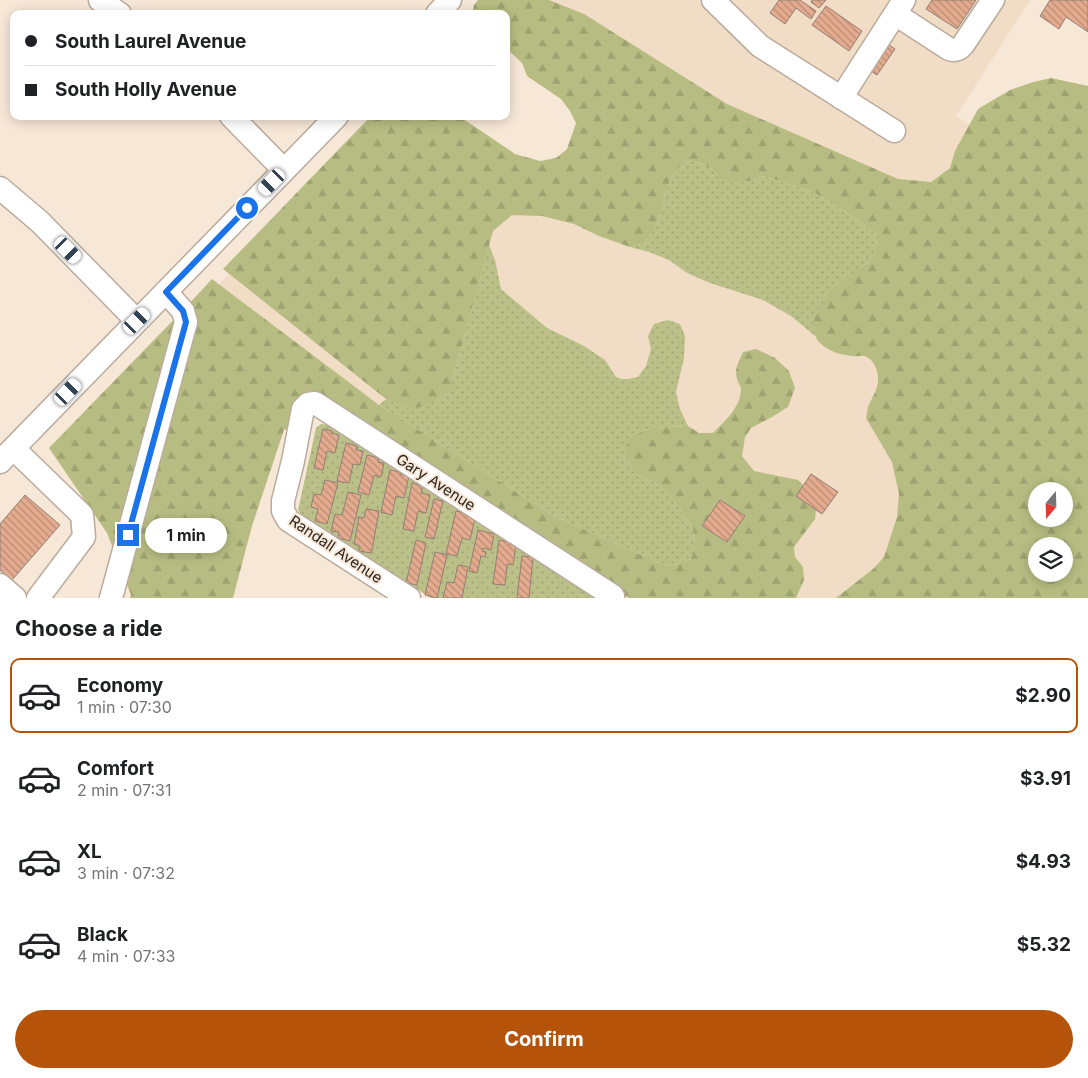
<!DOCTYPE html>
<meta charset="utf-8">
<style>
:root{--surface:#fff;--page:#f2f2f2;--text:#202124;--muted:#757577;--line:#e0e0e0;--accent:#b45309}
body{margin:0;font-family:Inter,sans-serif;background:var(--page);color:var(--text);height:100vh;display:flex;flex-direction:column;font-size:19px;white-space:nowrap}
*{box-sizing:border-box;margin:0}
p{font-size:16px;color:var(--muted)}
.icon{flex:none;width:28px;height:28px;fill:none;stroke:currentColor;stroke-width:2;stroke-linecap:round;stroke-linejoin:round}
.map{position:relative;height:598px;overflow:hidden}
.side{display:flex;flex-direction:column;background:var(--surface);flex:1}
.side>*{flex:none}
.hud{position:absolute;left:10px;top:10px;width:500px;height:110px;border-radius:10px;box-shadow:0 2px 12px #0003;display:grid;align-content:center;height:110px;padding:0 15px;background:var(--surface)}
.needle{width:32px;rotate:199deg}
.buttons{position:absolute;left:1028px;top:482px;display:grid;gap:10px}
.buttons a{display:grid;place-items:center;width:45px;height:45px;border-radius:50%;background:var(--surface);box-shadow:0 2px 12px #0003;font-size:25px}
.end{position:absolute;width:22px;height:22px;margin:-11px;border:6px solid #1a73e8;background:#fff;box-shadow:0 0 0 2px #fff}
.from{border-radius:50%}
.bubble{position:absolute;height:35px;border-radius:18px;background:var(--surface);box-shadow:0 2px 12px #0003;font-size:16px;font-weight:700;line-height:35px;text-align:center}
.car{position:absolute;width:15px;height:30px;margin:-15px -8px;border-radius:6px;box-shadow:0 0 4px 1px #0007;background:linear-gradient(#fff 24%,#345 0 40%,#fff 0 76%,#345 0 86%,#fff 0)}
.hud b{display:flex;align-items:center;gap:18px;height:48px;font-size:19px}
.hud b+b{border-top:1px solid var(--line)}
.hud i{width:12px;height:12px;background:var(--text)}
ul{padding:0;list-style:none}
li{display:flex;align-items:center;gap:15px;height:75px;margin:0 10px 8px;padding:0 5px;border:2px solid transparent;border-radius:10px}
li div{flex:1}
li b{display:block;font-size:19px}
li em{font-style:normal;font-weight:700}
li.active{border-color:var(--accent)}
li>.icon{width:45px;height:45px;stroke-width:1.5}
h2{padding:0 15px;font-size:22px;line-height:60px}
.cta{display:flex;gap:10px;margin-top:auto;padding:10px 15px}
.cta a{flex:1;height:58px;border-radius:30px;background:var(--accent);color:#fff;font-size:20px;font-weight:700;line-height:58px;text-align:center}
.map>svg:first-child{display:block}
</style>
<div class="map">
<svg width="1088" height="598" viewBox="0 0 1088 598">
<defs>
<pattern id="green-dots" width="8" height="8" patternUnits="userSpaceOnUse" patternTransform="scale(1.25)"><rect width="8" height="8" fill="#bac087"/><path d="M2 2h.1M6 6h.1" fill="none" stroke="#a0a574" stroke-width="1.8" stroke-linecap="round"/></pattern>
<pattern id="forest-firs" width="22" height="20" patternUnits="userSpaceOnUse" patternTransform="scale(1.25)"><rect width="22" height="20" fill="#b7bd82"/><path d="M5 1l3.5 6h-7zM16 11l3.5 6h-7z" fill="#9ea270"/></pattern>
<pattern id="building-back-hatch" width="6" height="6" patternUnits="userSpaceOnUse" patternTransform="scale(1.25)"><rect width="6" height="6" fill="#e4ab8e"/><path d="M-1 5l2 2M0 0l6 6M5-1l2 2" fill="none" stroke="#b98b73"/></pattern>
</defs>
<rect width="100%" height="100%" fill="#f7e7d7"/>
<path fill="#f1dcc6" d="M533,0H1030L956,116L985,136L914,245Z
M626,68L963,435L857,598H650L201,303L380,116L546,192Z"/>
<path fill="url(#green-dots)" d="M697,161L711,168L719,177L749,181L764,176L815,193L863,223L878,237L877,248L872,258L860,271L847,278L813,326L815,336L791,316L763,300L710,283L687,273L669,260L649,252L630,247L644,243L655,228L661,211L665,193L672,176L683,162Z
M489,245L495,260L501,289L547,328L584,346L605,360L616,377L621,379H628L638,377L646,366L651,349L648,336L654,324L668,320L680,324L685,336L684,358L676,392L680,409L688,426L652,428L633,435L636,474L658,484L680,508L694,531L695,546L690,561L668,566L641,555L554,516L379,405L386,399L407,408L454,374Z
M321,424L329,425L594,596L595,598H431L301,514L298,510L316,428Z"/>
<path fill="url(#forest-firs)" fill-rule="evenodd" d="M478,0H549L584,14L727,104L898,179L931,182L950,168L955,151L978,109L1010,90L1033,82L1051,78L1088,86V598H836L873,569L884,557L897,517L899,494L892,462L866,418C867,415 867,411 868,407C871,399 877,391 878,382C879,373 875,359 864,356C861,355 856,357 853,356C836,355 814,346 813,327C813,320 816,314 819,309C823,301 828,293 835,287C854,270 876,268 878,237L863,223L815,193L764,176L750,181L733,182L719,177L711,168L697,161L683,162L672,176L665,193L661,211L655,228L644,243L630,247L599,236L574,224L542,216L512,215L493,231L454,374L448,389L437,400L421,407L407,408L386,399L223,269L371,116H459L515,154L540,161L556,158L567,149L576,123L570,111L561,99L527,76L522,63L506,48V14H472L474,5ZM1036,491H1064V519H1036ZM1036,546H1064V574H1036Z
M212,279L379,405L554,516L641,555L668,566L690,561L695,546L694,531L680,508L658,484L636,474L624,449L633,435L652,428L688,426L699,433H713C725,421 740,408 741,390C741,386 738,383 737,379C734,369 739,361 743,352L756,349L775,358L789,371L795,388L788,407L772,417L751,428L745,437L742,456L754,471L798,480L817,500L815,519L794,547L795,557L803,567L804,580L796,598H629L319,413L284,430L252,526L233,598H130L131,595L107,533L49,448L187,306Z"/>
<path fill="url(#building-back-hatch)" stroke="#927f76" d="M779,0H800L816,11L811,19L796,8L785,24L770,13Z
M812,0H826L819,8L811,2Z
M932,0H976L957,29L926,9Z
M1050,0H1088V32L1066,17L1059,29L1040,16Z
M826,6L862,31L849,51L812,25Z
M889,45L895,49L877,75L871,71Z
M323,429L332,431L331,433L339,435L335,453L327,451L323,470L314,468Z
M346,443L357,446L356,450L363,451L360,465L353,464L349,483L337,481Z
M367,455L379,458L378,462L384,463L381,477L374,475L369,495L358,492Z
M390,470L401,472L400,474L409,476L404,498L396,496L392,515L381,512Z
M811,474L838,492L822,514L796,496Z
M325,480L338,483L327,524L315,521L318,509L311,507L314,494L321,495Z
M412,483L423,486L421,493L430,495L426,513L418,511L414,531L403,529Z
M348,492L361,495L350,541L338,538L339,532L331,531L335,514L342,515Z
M25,495L60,525L12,580L0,570V524Z
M434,499L443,501L434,539L425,537Z
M720,500L745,516L727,542L702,526Z
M366,509L379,511L372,550H371V553L359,551L360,546L354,544L359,517L364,518Z
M456,511L466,513V516L475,518L470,540L462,538L457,556L446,554Z
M478,530L494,534L491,550L483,548L482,551L486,552L485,557L481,556L477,573L469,571Z
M416,540L426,543L417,585L406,583Z
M499,540L510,542L509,544L516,545L513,565L507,564L505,585L493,584Z
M435,552L447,555L437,598L425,595Z
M522,556L533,557L529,598H517Z
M458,565L468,567L462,598H443L447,582L454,583Z"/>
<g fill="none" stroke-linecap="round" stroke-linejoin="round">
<g stroke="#baab9c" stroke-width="25">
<path id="minor" d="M100,0L120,14
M713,0L760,46L894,131
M904,0L895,14L949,49C955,51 959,50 963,45L993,0
M437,14L450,0
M841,98L895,14
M231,116L284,170
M0,188L40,222L137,321
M14,449L82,515L84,537L38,598
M0,462L337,116
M0,585L15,598
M111,598L186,322L183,311L166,292
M409,598L288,520L283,511V501L293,461L303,409L308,404L315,403L613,596L612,598"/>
</g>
<use href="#minor" stroke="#fff" stroke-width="22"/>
</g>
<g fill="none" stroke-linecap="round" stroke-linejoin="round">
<path stroke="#1a73e8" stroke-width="6" d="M128,535L186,322L183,311L166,292L247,208"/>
</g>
<g text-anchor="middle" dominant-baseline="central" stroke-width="4" stroke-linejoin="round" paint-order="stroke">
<g font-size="15" fill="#2a241e" stroke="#f7e7d7">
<text transform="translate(436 482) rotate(33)">Gary Avenue</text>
<text transform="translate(336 549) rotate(34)">Randall Avenue</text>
</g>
</g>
</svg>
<div class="buttons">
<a><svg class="needle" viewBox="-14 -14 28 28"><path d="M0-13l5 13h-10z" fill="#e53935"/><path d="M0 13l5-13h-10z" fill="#757577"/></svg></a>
<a><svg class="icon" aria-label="layers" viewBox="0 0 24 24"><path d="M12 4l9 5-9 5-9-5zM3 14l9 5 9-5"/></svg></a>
</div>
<i class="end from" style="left:247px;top:208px"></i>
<i class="end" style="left:128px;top:535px"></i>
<div class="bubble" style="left:145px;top:518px;width:82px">1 min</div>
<i class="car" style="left:272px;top:182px;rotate:224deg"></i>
<i class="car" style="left:68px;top:250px;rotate:135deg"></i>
<i class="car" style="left:137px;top:321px;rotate:45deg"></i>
<i class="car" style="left:68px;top:392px;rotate:44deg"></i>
<div class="hud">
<b><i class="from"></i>South Laurel Avenue</b>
<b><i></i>South Holly Avenue</b>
</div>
</div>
<section class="side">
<h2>Choose a ride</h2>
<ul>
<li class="active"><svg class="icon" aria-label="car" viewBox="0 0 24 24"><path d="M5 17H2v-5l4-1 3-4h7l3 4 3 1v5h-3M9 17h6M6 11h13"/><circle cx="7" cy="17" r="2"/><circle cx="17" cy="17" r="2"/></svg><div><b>Economy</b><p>1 min · 07:30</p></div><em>$2.90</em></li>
<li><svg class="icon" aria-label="car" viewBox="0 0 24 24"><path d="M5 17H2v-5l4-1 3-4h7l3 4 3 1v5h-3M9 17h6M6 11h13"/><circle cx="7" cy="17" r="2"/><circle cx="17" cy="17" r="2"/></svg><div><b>Comfort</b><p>2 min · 07:31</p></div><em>$3.91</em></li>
<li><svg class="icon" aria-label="car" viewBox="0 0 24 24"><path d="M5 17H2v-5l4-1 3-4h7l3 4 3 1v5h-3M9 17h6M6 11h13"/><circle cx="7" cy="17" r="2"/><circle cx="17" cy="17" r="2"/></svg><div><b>XL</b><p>3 min · 07:32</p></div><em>$4.93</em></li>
<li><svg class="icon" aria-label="car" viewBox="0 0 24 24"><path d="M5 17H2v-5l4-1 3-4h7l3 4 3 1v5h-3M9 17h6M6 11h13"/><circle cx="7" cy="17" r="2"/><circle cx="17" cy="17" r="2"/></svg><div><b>Black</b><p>4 min · 07:33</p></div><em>$5.32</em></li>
</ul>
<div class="cta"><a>Confirm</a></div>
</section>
